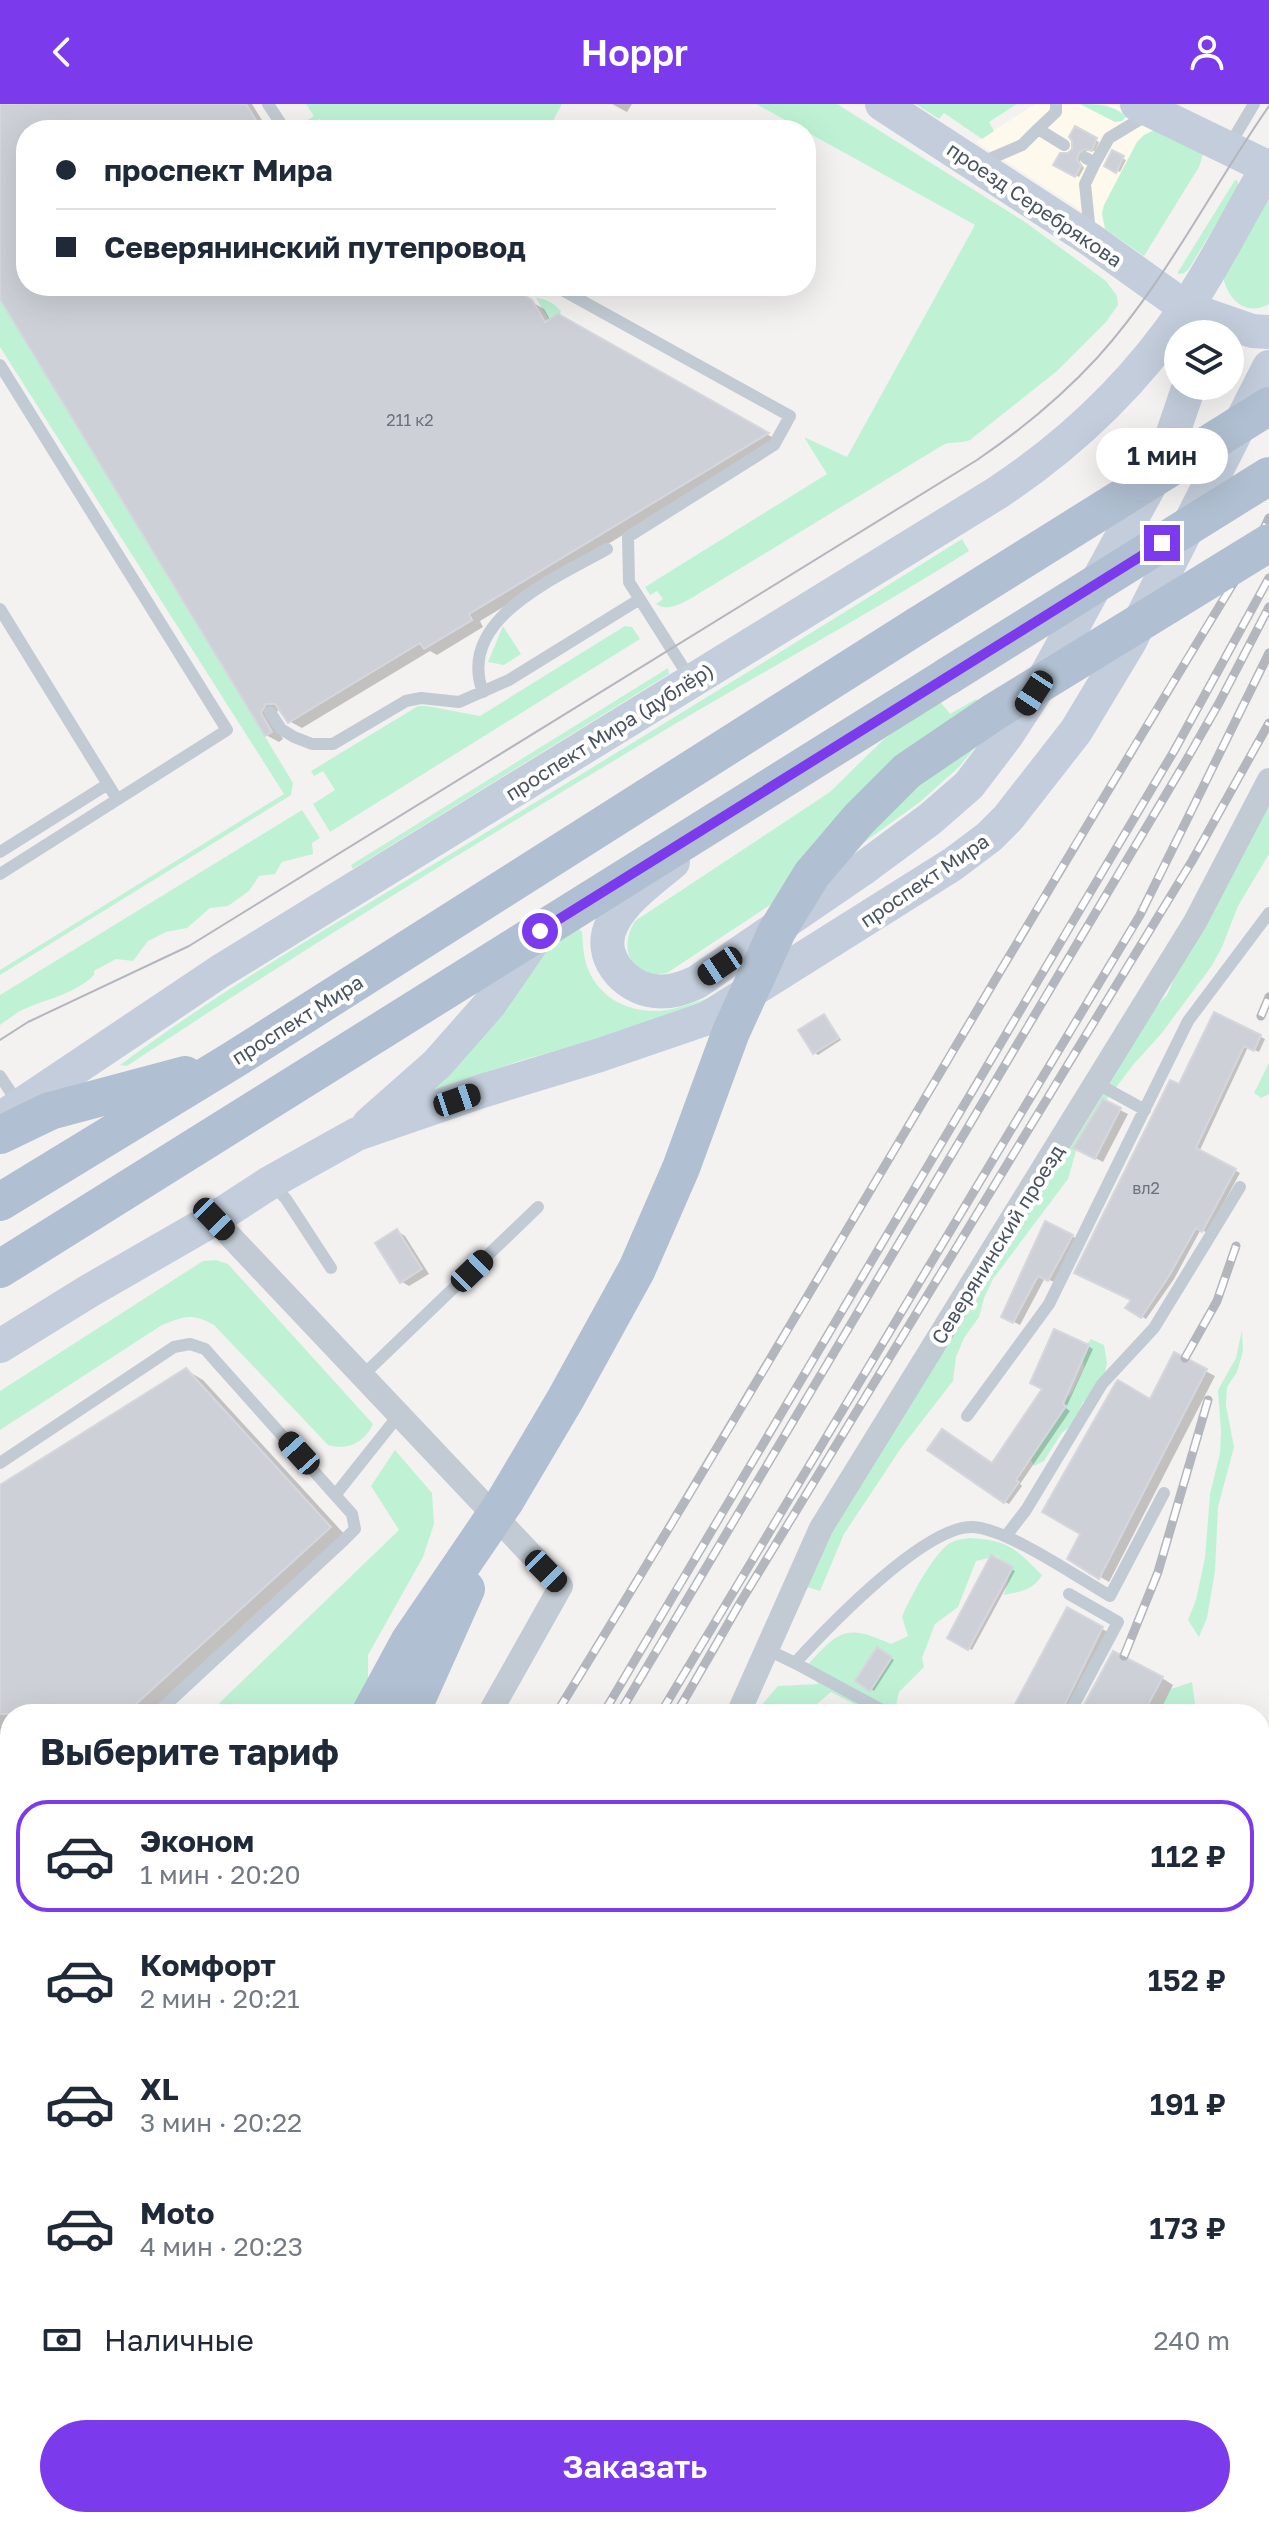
<!DOCTYPE html>
<html lang="ru">
<meta charset="utf-8">
<style>
:root{--surface:#fff;--page:#f6f6f7;--text:#1f2937;--muted:#747a83;--line:#e0e1e3;--accent:#7c3aed}
body{margin:0;font-family:"Golos Text",sans-serif;background:var(--page);color:var(--text);height:100vh;display:flex;flex-direction:column;font-size:30px;white-space:nowrap}
*{box-sizing:border-box;margin:0}
p{font-size:26px;color:var(--muted)}
.icon{flex:none;width:44px;height:44px;fill:none;stroke:currentColor;stroke-width:2;stroke-linecap:round;stroke-linejoin:round}
.map{position:relative;flex:1;overflow:hidden}
.drawer{position:absolute;left:0px;top:1600px;width:1270px;height:824px;display:flex;flex-direction:column;background:var(--surface);border-radius:32px 32px 0 0;box-shadow:0 8px 32px #0002}
.drawer>*{flex:none}
.hud{position:absolute;left:16px;top:16px;width:800px;height:176px;border-radius:32px;box-shadow:0 8px 32px #0002;display:grid;align-content:center;height:176px;padding:0 40px;background:var(--surface)}
.fabs{position:absolute;left:1164px;top:216px;display:grid;gap:16px}
.fabs a{display:grid;place-items:center;width:80px;height:80px;border-radius:50%;background:var(--surface);box-shadow:0 8px 32px #0002;font-size:40px}
.end{position:absolute;width:36px;height:36px;margin:-18px;border:10px solid #7c3aed;background:#fff;box-shadow:0 0 0 4px #fff}
.from{border-radius:50%}
.bubble{position:absolute;height:56px;border-radius:28px;background:var(--surface);box-shadow:0 8px 32px #0002;font-size:26px;font-weight:600;line-height:56px;text-align:center}
.car{position:absolute;width:24px;height:48px;margin:-24px -12px;border-radius:10px;box-shadow:0 0 6px 2px #0007;background:linear-gradient(#222 24%,#8ab4d8 0 40%,#222 0 76%,#8ab4d8 0 86%,#222 0)}
.hud b{display:flex;align-items:center;gap:28px;height:76px;font-size:30px}
.hud b+b{border-top:2px solid var(--line)}
.hud i{width:20px;height:20px;background:var(--text)}
ul{padding:0;list-style:none}
li{display:flex;align-items:center;gap:24px;height:112px;margin:0 16px 12px;padding:0 24px;border:4px solid transparent;border-radius:32px}
li div{flex:1}
li b{display:block;font-size:30px}
li em{font-style:normal;font-weight:600}
li.selected{border-color:var(--accent)}
li>.icon{width:72px;height:72px;stroke-width:1.5}
h2{padding:0 40px;font-size:36px;line-height:96px}
.pay{display:flex;align-items:center;gap:20px;height:88px;padding:0 40px;font-size:30px}
.pay p{margin-inline-start:auto}
.action{display:flex;gap:16px;margin-top:auto;padding:16px 40px}
.action a{flex:1;height:92px;border-radius:48px;background:var(--accent);color:#fff;font-size:32px;font-weight:600;line-height:92px;text-align:center}
header{display:flex;justify-content:space-between;align-items:center;height:104px;padding:0 40px;background:var(--accent);color:#fff;font-size:36px;font-weight:600}
.map>svg:first-child{display:block}
</style>
<header><svg class="icon" aria-label="back" viewBox="0 0 24 24"><path d="M15 5l-7 7 7 7"/></svg>Hoppr<svg class="icon" aria-label="person" viewBox="0 0 24 24"><circle cx="12" cy="8" r="4"/><path d="M4 21q1-7 8-7t8 7"/></svg></header>
<div class="map">
<svg width="1269" height="2424" viewBox="0 0 1269 2424">
<rect width="100%" height="100%" fill="#f4f1f1"/>
<path fill="#fdf9ec" d="M1035,0H1080L1117,18L1124,9L1105,0H1113L1167,29L1125,62L1102,109V117L1111,131L1073,101L976,38Z"/>
<path fill="#bff2d5" d="M306,0H562L548,26H339L319,15L312,26H307L301,20L314,12Z
M756,0H837L1025,118L1106,177L1117,192L1118,201L1106,218L1057,267L970,336C960,340 952,337 943,341L708,484C693,492 671,511 656,500L663,495L657,487L650,491L645,483L827,370L804,333L847,353L975,121Z
M916,0H1017L989,18L994,27L982,35L944,9L939,15Z
M1080,0C1097,0 1113,0 1126,13L1122,17L1115,18Z
M1154,26L1204,47L1199,63L1144,152L1105,125L1102,109L1104,101L1137,38L1144,31Z
M1235,76L1238,77V85L1188,166L1184,169L1178,170V168Z
M1269,91V200C1246,213 1228,196 1223,173Z
M536,194C545,194 555,200 561,207L560,212L549,216Z
M0,195L293,679L291,691L288,693L0,871V866L284,690L0,243Z
M962,435L969,447C861,515 749,575 640,641C467,745 295,850 127,962L120,961C233,877 357,807 477,734C639,635 801,536 962,435Z
M503,522L521,550L504,561L488,558Z
M625,522L632,523L640,535L330,728L313,700L335,686L323,667L314,672L311,667L418,602H427L480,612Z
M668,564L669,570L353,765L351,761Z
M938,595L950,610L976,595L995,618L960,662L920,698L852,747L667,869C630,876 618,845 635,817L830,688L883,636Z
M1269,682V750L1238,802L1222,843L1211,863L1161,930L1133,961L1095,1011L1076,1047L1068,1075L993,1175L984,1194L979,1213L964,1234L956,1253L953,1277L901,1344L844,1430L820,1487L804,1482L796,1468L1138,922L1167,891L1198,819Z
M302,706L320,734L312,739L313,750L282,758L275,770L259,772L249,787L228,802L210,804L187,824L166,828L148,837L133,857L116,855L94,867V871C76,889 51,894 29,903C18,907 9,915 0,921V891Z
M579,825L582,828C583,838 583,849 586,859C595,890 623,907 654,907C673,907 691,899 709,894L682,911L519,957L419,992L552,840Z
M1269,959V990L1261,994L1254,989Z
M216,1156L228,1160L373,1320C365,1339 346,1347 328,1341L214,1221C191,1209 186,1212 162,1221L0,1326V1287L203,1157Z
M1242,1226L1243,1247L1237,1268L1227,1283L1226,1301L1234,1343L1218,1403L1215,1467L1207,1514L1199,1533L1188,1516L1196,1496L1205,1454L1210,1390L1220,1349L1221,1327L1218,1286L1236,1254Z
M1091,1235L1104,1241L1107,1259L1100,1291L1083,1298L1074,1319L1061,1330L1044,1357L1034,1362L1028,1351L1060,1290L1070,1292L1084,1264L1082,1246Z
M395,1346L432,1389L434,1420L423,1453L368,1551V1584L352,1610H208L399,1426L371,1382Z
M969,1434C1008,1436 1015,1444 1042,1471C1034,1486 1019,1488 1004,1491L1011,1465L997,1452L976,1457L958,1503L935,1520L922,1554L924,1563L899,1588L894,1610H873L831,1588L805,1610H760L759,1604L778,1582L818,1580L807,1561C840,1527 844,1519 891,1540L908,1532L902,1513C909,1495 934,1449 950,1439C955,1436 963,1435 969,1434Z
M1192,1578L1195,1601L1192,1610H1157L1171,1585Z
M1269,1730V2424H1118L1117,2414H1260V1799Z
M10,1791V1837L0,1846V1800Z
M0,1998L10,2009V2049L0,2039Z
M535,2414H624L622,2424H578L539,2418Z"/>
<path fill="#0003" d="M0,0H252L268,26H26V182H503L544,205L551,217L558,213L779,337L480,517L483,523L437,551L430,547L302,624L289,617L281,606H278L273,617L283,635L279,638L266,631L0,191Z
M612,0H632L627,8Z
M1076,25L1099,38L1095,47L1089,46L1082,50L1080,58L1084,64L1079,73L1056,60L1074,46Z
M1113,49L1126,56L1120,68L1106,61Z
M1215,910L1265,935L1259,948L1248,943L1199,1048L1240,1069L1207,1129L1201,1125L1174,1175L1146,1215L1128,1204L1134,1196L1180,983Z
M824,912L841,936L818,951L815,949Z
M1104,998L1128,1010L1103,1058L1076,1044Z
M397,1127L405,1132L429,1170L409,1182L402,1178Z
M1072,1132L1079,1136L1056,1179L1045,1174L1020,1221L1003,1212Z
M1088,1242L1093,1245L1066,1304L1070,1307L1020,1380L1022,1382L1009,1400L1005,1398L993,1362Z
M1175,1251L1215,1272L1109,1478L1069,1454Z
M186,1266L203,1276L347,1433L152,1610H10V1738L0,1747V1383Z
M992,1454L1015,1467L972,1546L949,1533Z
M1068,1506L1113,1531L1073,1610H1012Z
M878,1546L894,1556L874,1587L858,1576Z
M1162,1574L1173,1581L1158,1610H1081Z
M828,1601L846,1610H823Z
M0,2369L10,2379V2414H43L35,2424H0Z
M459,2414H508L529,2424H455Z
M744,2414H877L871,2424H738Z
M924,2414H1131L1125,2424H919Z"/>
<path fill="#cdd0d6" stroke="#d5d7dd" stroke-width="2" d="M0,0H246L262,26H26V182H507L532,196L545,218L558,210L769,329L469,510L472,516L424,545L420,539L288,619L275,600H266L261,609L272,628L265,632L0,195Z
M1075,22L1097,34L1092,47L1085,45L1079,49L1077,55L1081,62L1075,73L1053,61L1060,49H1068L1072,45V37L1069,33Z
M1112,46L1124,52L1116,69L1104,62Z
M1214,908L1261,931L1254,947L1244,942L1196,1044L1236,1065L1202,1128L1196,1124L1169,1172L1141,1214L1125,1204L1131,1196L1074,1169L1170,976L1179,980Z
M824,910L839,934L813,950L798,926Z
M1103,995L1121,1004L1095,1055L1073,1044Z
M1045,1117L1073,1131L1048,1177L1038,1172L1013,1219L1001,1213Z
M397,1125L422,1165L400,1179L375,1139Z
M1054,1225L1089,1241L1063,1300L1066,1302L1016,1376L1019,1378L1004,1399L927,1346L942,1325L992,1359L1042,1285L1030,1279Z
M1174,1248L1207,1265L1099,1475L1067,1455L1080,1430L1042,1408L1116,1278L1118,1276L1150,1295Z
M186,1264L331,1423L125,1610H0V1381Z
M991,1451L1013,1463L968,1546L947,1534Z
M1067,1503L1103,1523L1060,1610H1028L1014,1602Z
M877,1543L892,1553L870,1587L855,1577Z
M1113,1547L1163,1573L1143,1610H1079Z"/>
<g fill="none" stroke-linecap="round" stroke-linejoin="round">
<path stroke="#c2cbd3" stroke-width="12" d="M268,0L285,26
M1056,0V8L1038,25L1064,41
M1229,42L1254,0
M1086,54L1095,59L1109,34L1147,11
M980,59L1022,41L1038,25
M1090,129L1085,80L1095,59
M555,182L790,312L774,341L628,433L629,478L691,576
M0,261L227,626L0,770
M0,505L117,695
M483,588C455,515 558,473 607,445
M270,608L281,625L294,633L312,640H333L406,597L421,594L459,598L509,576L640,495
M0,748L108,680
M0,972L18,999
M1096,979L1145,1006
M273,1081L286,1095L331,1164
M361,1273L538,1103
M967,1312L1049,1200L1188,917L1269,809
M0,1359L174,1243L190,1240L205,1245L352,1410L355,1425L344,1436L156,1610
M336,1390L398,1312
M1006,1432L1026,1406L1102,1280L1154,1224L1240,1083
M766,1545L795,1559C827,1524 925,1421 973,1423C1008,1425 1077,1473 1110,1492L1164,1389
M795,1559L882,1606
M1069,1610L1118,1518L1069,1490
M0,1753L10,1744
M0,1917L10,1907
M0,2337L10,2347
M371,2414L375,2424
M692,2414L694,2424
M876,2424L882,2414
M1105,2424L1109,2414"/>
<path stroke="#c2cbd3" stroke-width="24" d="M214,1115L561,1482L489,1610
M738,1610L821,1424L1195,818L1269,676
M104,2424L108,2414"/>
<path stroke="#c3cddb" stroke-width="34" d="M882,0L1091,136L1186,204L1252,227L1269,228
M1137,0L1269,64
M673,758C652,776 624,795 612,820C596,851 624,884 655,887C670,889 683,885 697,878L861,766L930,715L969,681L1007,631L1048,568L1151,379L1173,329L1189,282
M0,1015L219,868L997,389C1071,340 1135,279 1185,205C1216,160 1240,109 1269,61
M369,1020L437,960L489,901L538,830
M0,1242L89,1187L214,1115L271,1078L357,1030L482,987L600,951L708,914L953,760L989,733L1008,714L1076,627L1129,539L1269,263"/>
<path stroke="#b0bfd1" stroke-width="38" d="M0,1031L50,1007L185,971
M0,1098L233,956L917,522
M0,1165L948,572
M0,2171L10,2182
M0,2236L10,2247
M0,2282L10,2291
M146,2414L157,2424
M318,2414L325,2424"/>
<path stroke="#b3b6bc" stroke-width="2" d="M0,936L28,918L189,842L977,356C1021,326 1061,293 1097,254C1165,179 1211,85 1269,2"/>
<g stroke="#b3b6bc" stroke-width="9">
<path id="rail" d="M1261,912L1269,893
M1185,1254L1217,1197L1236,1142
M1124,1552L1158,1468L1208,1296
M556,1610C793,1224 1018,830 1255,444L1269,414
M603,1610L1174,647L1269,474
M619,1610L1187,655L1219,599L1269,503
M660,1610L1140,811L1269,549
M676,1610L740,1499L1192,757L1269,619
M185,2424L188,2414
M213,2424L216,2414
M232,2424L236,2414
M264,2424L268,2414
M283,2424L287,2414"/>
</g>
<use href="#rail" stroke="#fff" stroke-width="6" stroke-dasharray="18" stroke-linecap="butt"/>
<path stroke="#b0bfd1" stroke-width="38" d="M917,522L1269,302
M948,572L1269,372
M370,1610L409,1538L505,1397L566,1294L637,1165L681,1064L731,928L777,827L812,770L859,715L907,667L994,608L1269,439
M410,1610L466,1485
M0,2077L10,2073
M223,2414L232,2424"/>
</g>
<g fill="none" stroke-linecap="round" stroke-linejoin="round">
<path stroke="#7c3aed" stroke-width="10" d="M540,827L1162,439"/>
</g>
<g text-anchor="middle" dominant-baseline="central" stroke-width="8" stroke-linejoin="round" paint-order="stroke">
<g font-size="16" fill="#69727e">
<text x="410" y="316">211 к2</text>
<text x="1146" y="1084">вл2</text>
</g>
<g font-size="20" fill="#485360" stroke="#fff">
<text transform="translate(1035 100) rotate(34)">проезд Серебрякова</text>
<text transform="translate(609 627) rotate(-32)">проспект Мира (дублёр)</text>
<text transform="translate(924 776) rotate(-34)">проспект Мира</text>
<text transform="translate(297 915) rotate(-32)">проспект Мира</text>
<text transform="translate(997 1140) rotate(-58)">Северянинский проезд</text>
</g>
</g>
</svg>
<div class="fabs">
<a><svg class="icon" aria-label="layers" viewBox="0 0 24 24"><path d="M12 4l9 5-9 5-9-5zM3 14l9 5 9-5"/></svg></a>
</div>
<i class="end from" style="left:540px;top:827px"></i>
<i class="end" style="left:1162px;top:439px"></i>
<div class="bubble" style="left:1096px;top:324px;width:132px">1 мин</div>
<i class="car" style="left:1034px;top:589px;rotate:213deg"></i>
<i class="car" style="left:720px;top:862px;rotate:236deg"></i>
<i class="car" style="left:457px;top:996px;rotate:71deg"></i>
<i class="car" style="left:214px;top:1115px;rotate:136deg"></i>
<i class="car" style="left:472px;top:1167px;rotate:46deg"></i>
<i class="car" style="left:299px;top:1349px;rotate:318deg"></i>
<i class="car" style="left:546px;top:1467px;rotate:135deg"></i>
<div class="hud">
<b><i class="from"></i>проспект Мира</b>
<b><i></i>Северянинский путепровод</b>
</div>
<section class="drawer">
<h2>Выберите тариф</h2>
<ul>
<li class="selected"><svg class="icon" aria-label="car" viewBox="0 0 24 24"><path d="M5 17H2v-5l4-1 3-4h7l3 4 3 1v5h-3M9 17h6M6 11h13"/><circle cx="7" cy="17" r="2"/><circle cx="17" cy="17" r="2"/></svg><div><b>Эконом</b><p>1 мин · 20:20</p></div><em>112 ₽</em></li>
<li><svg class="icon" aria-label="car" viewBox="0 0 24 24"><path d="M5 17H2v-5l4-1 3-4h7l3 4 3 1v5h-3M9 17h6M6 11h13"/><circle cx="7" cy="17" r="2"/><circle cx="17" cy="17" r="2"/></svg><div><b>Комфорт</b><p>2 мин · 20:21</p></div><em>152 ₽</em></li>
<li><svg class="icon" aria-label="car" viewBox="0 0 24 24"><path d="M5 17H2v-5l4-1 3-4h7l3 4 3 1v5h-3M9 17h6M6 11h13"/><circle cx="7" cy="17" r="2"/><circle cx="17" cy="17" r="2"/></svg><div><b>XL</b><p>3 мин · 20:22</p></div><em>191 ₽</em></li>
<li><svg class="icon" aria-label="car" viewBox="0 0 24 24"><path d="M5 17H2v-5l4-1 3-4h7l3 4 3 1v5h-3M9 17h6M6 11h13"/><circle cx="7" cy="17" r="2"/><circle cx="17" cy="17" r="2"/></svg><div><b>Moto</b><p>4 мин · 20:23</p></div><em>173 ₽</em></li>
</ul>
<div class="pay"><svg class="icon" aria-label="cash" viewBox="0 0 24 24"><path d="M3 7h18v10H3z"/><circle cx="12" cy="12" r="2"/></svg>Наличные<p>240 m</p></div>
<div class="action"><a>Заказать</a></div>
</section>
</div>
